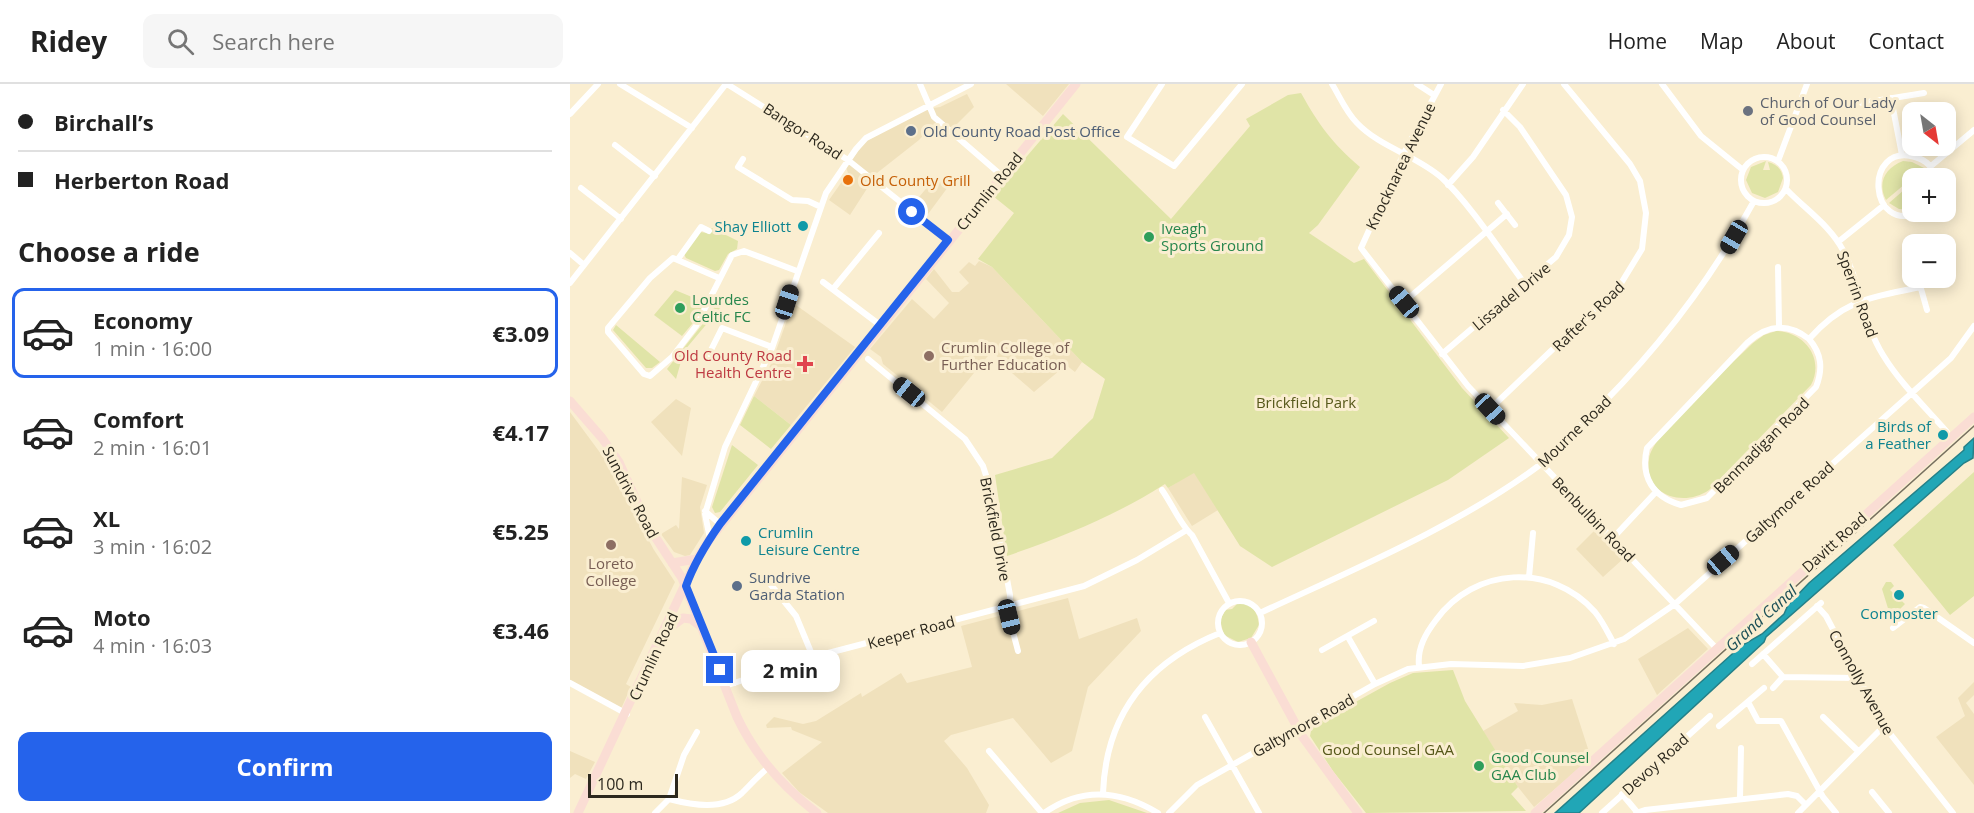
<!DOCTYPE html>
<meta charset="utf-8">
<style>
:root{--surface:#fff;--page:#f6f6f6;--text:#222;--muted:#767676;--line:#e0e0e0;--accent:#2563eb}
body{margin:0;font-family:"Open Sans",sans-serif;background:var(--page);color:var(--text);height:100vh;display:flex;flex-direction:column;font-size:22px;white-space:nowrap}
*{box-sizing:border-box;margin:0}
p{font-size:20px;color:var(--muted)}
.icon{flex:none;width:33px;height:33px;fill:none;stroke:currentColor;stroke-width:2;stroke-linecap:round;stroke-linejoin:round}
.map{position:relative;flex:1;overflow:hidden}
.drawer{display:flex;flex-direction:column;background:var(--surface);width:570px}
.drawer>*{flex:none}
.hud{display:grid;align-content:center;height:132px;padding:0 18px;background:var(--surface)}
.needle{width:39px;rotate:149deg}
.fabs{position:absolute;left:1332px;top:18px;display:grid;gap:12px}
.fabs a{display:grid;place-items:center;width:54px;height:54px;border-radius:12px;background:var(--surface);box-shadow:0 3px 15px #0003;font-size:30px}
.scale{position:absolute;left:18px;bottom:15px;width:90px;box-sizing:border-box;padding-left:6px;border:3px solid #2d291e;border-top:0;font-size:16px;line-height:21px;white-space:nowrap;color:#2d291e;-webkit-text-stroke:4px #faeed1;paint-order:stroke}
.end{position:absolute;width:27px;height:27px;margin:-14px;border:8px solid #2563eb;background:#fff;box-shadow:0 0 0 3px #fff}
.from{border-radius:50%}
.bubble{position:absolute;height:42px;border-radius:12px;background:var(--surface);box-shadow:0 3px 15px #0003;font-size:20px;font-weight:700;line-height:42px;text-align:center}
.car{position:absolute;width:18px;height:36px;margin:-18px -9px;border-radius:8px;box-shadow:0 0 4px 2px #0007;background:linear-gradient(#222 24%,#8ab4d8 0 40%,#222 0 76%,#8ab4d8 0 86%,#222 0)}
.hud b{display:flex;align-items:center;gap:21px;height:57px;font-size:22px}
.hud b+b{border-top:2px solid var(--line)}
.hud i{width:15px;height:15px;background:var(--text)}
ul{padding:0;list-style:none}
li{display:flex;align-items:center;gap:18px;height:90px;margin:0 12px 9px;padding:0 6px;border:3px solid transparent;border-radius:12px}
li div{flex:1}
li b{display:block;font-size:22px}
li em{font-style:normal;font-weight:700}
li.on{border-color:var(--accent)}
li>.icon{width:54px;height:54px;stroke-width:1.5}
h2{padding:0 18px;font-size:27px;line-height:72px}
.cta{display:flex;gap:12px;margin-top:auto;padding:12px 18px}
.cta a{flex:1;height:69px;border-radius:12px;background:var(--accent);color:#fff;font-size:24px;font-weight:700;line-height:69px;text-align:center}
header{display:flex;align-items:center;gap:36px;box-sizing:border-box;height:84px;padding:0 30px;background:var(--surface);border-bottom:2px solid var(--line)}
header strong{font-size:28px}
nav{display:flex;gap:33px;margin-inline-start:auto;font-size:21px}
.search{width:420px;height:54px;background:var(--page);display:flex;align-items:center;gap:15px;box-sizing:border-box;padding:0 21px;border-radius:12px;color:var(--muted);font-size:22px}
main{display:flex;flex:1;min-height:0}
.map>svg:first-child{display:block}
</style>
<header>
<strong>Ridey</strong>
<div class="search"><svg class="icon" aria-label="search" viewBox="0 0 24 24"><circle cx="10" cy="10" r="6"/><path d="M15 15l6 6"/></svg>Search here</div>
<nav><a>Home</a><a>Map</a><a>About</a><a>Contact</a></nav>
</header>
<main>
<section class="drawer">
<div class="hud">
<b><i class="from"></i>Birchall’s</b>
<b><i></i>Herberton Road</b>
</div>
<h2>Choose a ride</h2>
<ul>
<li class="on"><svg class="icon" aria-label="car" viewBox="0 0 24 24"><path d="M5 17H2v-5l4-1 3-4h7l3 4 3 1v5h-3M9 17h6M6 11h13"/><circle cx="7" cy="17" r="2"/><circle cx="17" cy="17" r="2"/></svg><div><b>Economy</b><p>1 min · 16:00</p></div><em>€3.09</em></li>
<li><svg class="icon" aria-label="car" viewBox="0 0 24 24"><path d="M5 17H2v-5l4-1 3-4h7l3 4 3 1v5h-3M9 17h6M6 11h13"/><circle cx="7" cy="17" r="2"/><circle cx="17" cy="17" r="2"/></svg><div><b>Comfort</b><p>2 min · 16:01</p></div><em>€4.17</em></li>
<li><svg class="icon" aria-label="car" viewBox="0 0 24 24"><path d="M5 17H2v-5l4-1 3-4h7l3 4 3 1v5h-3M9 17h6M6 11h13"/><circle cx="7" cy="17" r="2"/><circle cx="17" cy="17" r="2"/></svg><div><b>XL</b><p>3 min · 16:02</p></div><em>€5.25</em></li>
<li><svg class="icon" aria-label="car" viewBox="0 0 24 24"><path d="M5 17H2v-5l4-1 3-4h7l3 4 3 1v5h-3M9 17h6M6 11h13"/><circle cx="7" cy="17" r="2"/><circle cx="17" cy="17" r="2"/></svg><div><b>Moto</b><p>4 min · 16:03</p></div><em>€3.46</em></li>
</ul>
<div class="cta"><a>Confirm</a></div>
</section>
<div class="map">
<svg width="1404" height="729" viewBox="0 0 1404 729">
<rect width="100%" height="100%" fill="#faeed1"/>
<path fill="#f0e1bc" d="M436,0H499L473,32Z
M397,10L404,23L383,44L362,42L349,56L307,89L280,131L259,116L278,89L276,83L296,57L357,25L370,23Z
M365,94L378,103L358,130L344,119Z
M409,177L422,183L512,278L505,288L496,281L464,308L434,282L435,281L422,267L372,328L313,280L311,273L300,265L342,215L364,235L379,219L356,195L364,185L382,208H389L399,199L389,188L399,178L405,182Z
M223,219L285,263L221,341L184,312L202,278Z
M106,315L121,324L112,372L81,338Z
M0,328L34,374L84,466L105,498L56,600L61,603L49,629L0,602Z
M624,388L648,426L622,442L598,404Z
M112,393L137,401L130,423L134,449L120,471L115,472L104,468L91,450L106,441L109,445Z
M1026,445L1053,475L1033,493L1006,465Z
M498,514L509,555L567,534L571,547L518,603L502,667L481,679L443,634L381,651L374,657L397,684L419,721L416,729H258L229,708L212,689L252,658L222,646L221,643L197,644L196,641L204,633L233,640L246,637L291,609L292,613L331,589L337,599L402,583L391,542Z
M1118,544L1138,565L1087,611L1068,575Z
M1404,598V611L1396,619L1404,630V701L1366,653L1395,632L1388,614Z
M1002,615L1021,674L964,723L948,703L913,647L948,627L944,619L972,621Z
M0,667L25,678L16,695L5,690L0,694Z"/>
<path fill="#e0e4a7" d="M731,9C749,41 762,59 790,83L748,141L739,149L784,179L794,175L892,304L939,354L878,396L702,483L670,462L624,389L598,404L595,400C545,432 492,453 437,472L425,391L482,374L523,334L535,295L512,278L422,183L408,175L444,129L423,112L493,30L601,135L680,42L676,35L718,11Z
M1196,77L1193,86H1200L1198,78C1207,80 1212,86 1213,94L1208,108L1195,114L1182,109L1176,96L1181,83Z
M1333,77L1342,78L1354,84L1316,116C1307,99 1315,84 1333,77Z
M1342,99V126L1329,125L1319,119Z
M142,144L168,157L167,165L158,170L149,186L145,187L116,174L114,170L130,148L138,149Z
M105,206L134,218L127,234L112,252L84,231Z
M142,221L150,224L114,267L106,295L97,285L135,237Z
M46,241L90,278L82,284H76L43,246Z
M1206,247C1234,248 1255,274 1241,301L1139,406C1113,424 1073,411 1079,375C1083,347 1160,282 1183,259L1194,251Z
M184,312L221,341L201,365L170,341Z
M162,361L188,381L150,428L145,429L142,423Z
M1404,388V512L1380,531L1323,461Z
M1316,498H1321L1324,502L1320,506L1335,520L1321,534L1312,505Z
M668,519C682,519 688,528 689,541L681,554L668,558L654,551L650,537L655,526L662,525Z
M883,586L895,617L948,703L941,710L956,727L796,729L763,687L740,652L742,642L820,599L843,589Z
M539,716L577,729H488L510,719Z"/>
<path fill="#21a6b6" stroke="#258088" stroke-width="1.5" d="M1404,354L1403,374L1394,379L1196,553L1194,558L1009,729H985L1171,562L1192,550L1214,530L1218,521L1239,499L1394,366V363Z"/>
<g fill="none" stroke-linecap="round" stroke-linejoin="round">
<path stroke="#fff" stroke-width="6" d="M50,0L122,44
M157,0L278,76L378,156
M350,0L364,33L431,91
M592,0L557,53L604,82L672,0
M762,0C770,13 776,28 787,39C811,64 846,71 872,94C900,120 931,168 955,200
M847,0L864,11
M871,0L834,69L791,164L898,302L1147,565
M1092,0L1131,52L1173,86
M1321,14L1332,71
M1292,19L1354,9
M0,30L28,0
M45,61L85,92
M1171 96a23 23 0 1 1 46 0a23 23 0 1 1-46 0Z
M173,75L168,83L222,116L238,117L251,123
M1208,77L1237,0
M1361,82L1404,46
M878,101L903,73L953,0
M11,104L51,135
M1216,105C1236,126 1260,141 1274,168C1291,201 1293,239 1313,271C1330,299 1355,323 1377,348
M928,119L945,141
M1350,128C1298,152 1293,58 1345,73C1356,76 1363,83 1366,94
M1268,158L1314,121
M0,169L14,181
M108,175L131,143L139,147
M1208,183L1209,242
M149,194L103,174L80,194L38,244V248L74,290L80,292L102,273L126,242L162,171L174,167L227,187
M1348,194L1357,226
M253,198L310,241
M0,199L156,0
M263,205L309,149
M834,218L937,130
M1239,255C1217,238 1197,241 1177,259L1077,364C1070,393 1083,413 1111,421L1137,414L1246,303C1253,285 1252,270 1239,255C1275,215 1300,214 1350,203
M872,270L986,173L999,151L1002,133L996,111L950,43L933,26
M298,275L395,355L413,382L420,404L440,511L439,533L448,567
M136,276L152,244L202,263
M920,325L1050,201L1072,165L1076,129L1070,97L1060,80L994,0
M592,406C602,420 611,442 622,451L659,519
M135,427L150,440
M140,455L135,430L155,363L202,264L256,109L286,65L296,54L401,0
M1042,455L1085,409
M959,493L963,449
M201,501L226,532L243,573
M648 539a22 22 0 1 1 44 0a22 22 0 1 1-44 0Z
M1247,522L1256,532L1314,642L1383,729
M690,529C782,486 890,441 971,380C986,368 999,353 1013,339C1080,275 1140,198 1184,117
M1323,544L1350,523L1354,524L1404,559
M778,553L805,600
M752,566L804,537
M1193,570L1213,593L1287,594
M1182,580L1251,519
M849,582C847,564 856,549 866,536C904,483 981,478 1025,528C1033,538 1038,549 1044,560
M0,599L57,630
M155,602L243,573L514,502L567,476L615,447
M1203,604L1213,593
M1178,618L1188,637H1211L1253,713L1266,729
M635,633L689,729
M1253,633L1288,667
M1149,642L1194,604
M419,667L472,729
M1302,708L1319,729
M533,709C536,629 578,578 650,549
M1052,710L1067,728
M99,715C122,721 153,727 172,709C181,700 189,691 199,683
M1170,715L1171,664
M85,729L99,715L114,671L127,648
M474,729C511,703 550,706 588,729
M599,729L627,701L805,600L838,585L881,580L953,582L1000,574L1054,555L1105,520L1381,274L1404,242
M1032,729L1140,632
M1066,729L1075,726L1218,710L1227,712L1236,721
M1228,729L1314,642"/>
<path stroke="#faddd4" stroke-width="9" d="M0,317L32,354L49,378L78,442L112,494L167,633C185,671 214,704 247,729
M102,479L127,475
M98,545L113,534L121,535L132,543
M681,558L732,652L788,729
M8,729L127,475L140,455L506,0
M965,729L1404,333"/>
<path stroke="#77705f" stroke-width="1.5" d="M974,729L1404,342"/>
</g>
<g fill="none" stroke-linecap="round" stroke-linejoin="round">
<path stroke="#2563eb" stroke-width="8" d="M150,586L116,502C124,479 136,460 150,440L378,156L342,128"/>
</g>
<circle fill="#6b7280" stroke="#faeed1" stroke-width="2" cx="1178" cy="27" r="6"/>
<g fill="#5c6f8a" stroke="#faeed1" stroke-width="2">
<circle cx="341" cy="47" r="6"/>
<circle cx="167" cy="502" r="6"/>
</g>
<circle fill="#e8710a" stroke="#faeed1" stroke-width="2" cx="278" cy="96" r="6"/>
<g fill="#0f9aa8" stroke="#faeed1" stroke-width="2">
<circle cx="233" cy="142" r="6"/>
<circle cx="1373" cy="351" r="6"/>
<circle cx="176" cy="457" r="6"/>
<circle cx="1329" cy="511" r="6"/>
</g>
<g fill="#2e9e5b" stroke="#faeed1" stroke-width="2">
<circle cx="579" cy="153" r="6"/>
<circle cx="110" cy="224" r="6"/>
<circle cx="909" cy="682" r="6"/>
</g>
<g fill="#8d6e63" stroke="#faeed1" stroke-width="2">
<circle cx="359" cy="272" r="6"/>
<circle cx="41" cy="461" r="6"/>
</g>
<path fill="#e0444e" stroke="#faeed1" stroke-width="2" d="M232 271h6v6h6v6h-6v6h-6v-6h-6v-6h6z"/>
<g text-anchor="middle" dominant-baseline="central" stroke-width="6" stroke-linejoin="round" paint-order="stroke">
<g font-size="15" fill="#5b616d" stroke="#faeed1" text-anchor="start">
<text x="1190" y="18">Church of Our Lady<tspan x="1190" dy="17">of Good Counsel</tspan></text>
</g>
<g font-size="15" fill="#2d291e" stroke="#faeed1">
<text transform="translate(233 47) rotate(33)">Bangor Road</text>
<text transform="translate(830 82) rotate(-64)">Knocknarea Avenue</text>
<text transform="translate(419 107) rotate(-51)">Crumlin Road</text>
<text transform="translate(1288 210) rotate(70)">Sperrin Road</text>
<text transform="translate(941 212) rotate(-40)">Lissadel Drive</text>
<text transform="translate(1018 232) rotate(-44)">Rafter's Road</text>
<text transform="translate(1004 347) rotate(-44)">Mourne Road</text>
<text transform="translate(1191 361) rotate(-45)">Benmadigan Road</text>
<text transform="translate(61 408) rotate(62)">Sundrive Road</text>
<text transform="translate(1219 418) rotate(-42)">Galtymore Road</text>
<text transform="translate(1024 435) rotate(46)">Benbulbin Road</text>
<text transform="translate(426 445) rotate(79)">Brickfield Drive</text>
<text transform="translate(1264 458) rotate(-42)">Davitt Road</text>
<text transform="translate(341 548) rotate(-15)">Keeper Road</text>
<text transform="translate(83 572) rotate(-65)">Crumlin Road</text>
<text transform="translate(1292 598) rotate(61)">Connolly Avenue</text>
<text transform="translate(733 641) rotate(-29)">Galtymore Road</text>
<text transform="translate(1085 680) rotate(-42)">Devoy Road</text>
</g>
<g font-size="15" fill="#4e5e75" stroke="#faeed1" text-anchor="start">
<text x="353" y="47">Old County Road Post Office</text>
<text x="179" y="493">Sundrive<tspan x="179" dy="17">Garda Station</tspan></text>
</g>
<g font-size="15" fill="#c56008" stroke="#faeed1" text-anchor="start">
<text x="290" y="96">Old County Grill</text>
</g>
<g font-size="15" fill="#0d838f" stroke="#faeed1" text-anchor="end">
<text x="221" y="142">Shay Elliott</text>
<text x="1361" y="342">Birds of<tspan x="1361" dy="17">a Feather</tspan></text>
<text x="188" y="448" text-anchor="start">Crumlin<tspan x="188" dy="17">Leisure Centre</tspan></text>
<text x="1329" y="529" text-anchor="middle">Composter</text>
</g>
<g font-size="15" fill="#27864d" stroke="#faeed1" text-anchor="start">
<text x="591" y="144">Iveagh<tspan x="591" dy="17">Sports Ground</tspan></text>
<text x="122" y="215">Lourdes<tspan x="122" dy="17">Celtic FC</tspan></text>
<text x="921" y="673">Good Counsel<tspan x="921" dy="17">GAA Club</tspan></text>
</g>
<g font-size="15" fill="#785e54" stroke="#faeed1" text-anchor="start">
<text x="371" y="263">Crumlin College of<tspan x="371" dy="17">Further Education</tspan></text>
<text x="41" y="479" text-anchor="middle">Loreto<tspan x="41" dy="17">College</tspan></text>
</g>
<g font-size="15" fill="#be3a42" stroke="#faeed1" text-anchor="end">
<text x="222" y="271">Old County Road<tspan x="222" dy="17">Health Centre</tspan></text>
</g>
<g font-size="15" fill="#56581a" stroke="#faeed1">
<text x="736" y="318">Brickfield Park</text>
<text x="818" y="665">Good Counsel GAA</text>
</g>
<g font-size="16" font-style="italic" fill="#1e5158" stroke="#faeed1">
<text transform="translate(1191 534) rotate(-42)">Grand Canal</text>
</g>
</g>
</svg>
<div class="fabs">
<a><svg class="needle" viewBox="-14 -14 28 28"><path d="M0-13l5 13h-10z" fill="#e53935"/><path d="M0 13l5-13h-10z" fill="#767676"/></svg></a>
<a>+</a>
<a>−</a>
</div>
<div class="scale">100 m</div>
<i class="end from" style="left:342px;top:128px"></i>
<i class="end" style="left:150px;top:586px"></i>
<div class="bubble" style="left:171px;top:566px;width:99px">2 min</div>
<i class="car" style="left:1164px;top:153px;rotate:210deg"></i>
<i class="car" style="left:217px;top:218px;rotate:18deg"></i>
<i class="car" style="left:834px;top:218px;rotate:320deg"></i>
<i class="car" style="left:339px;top:308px;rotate:309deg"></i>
<i class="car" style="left:920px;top:325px;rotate:137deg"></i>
<i class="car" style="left:1153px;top:476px;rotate:50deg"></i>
<i class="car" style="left:439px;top:533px;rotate:166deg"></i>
</div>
</main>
